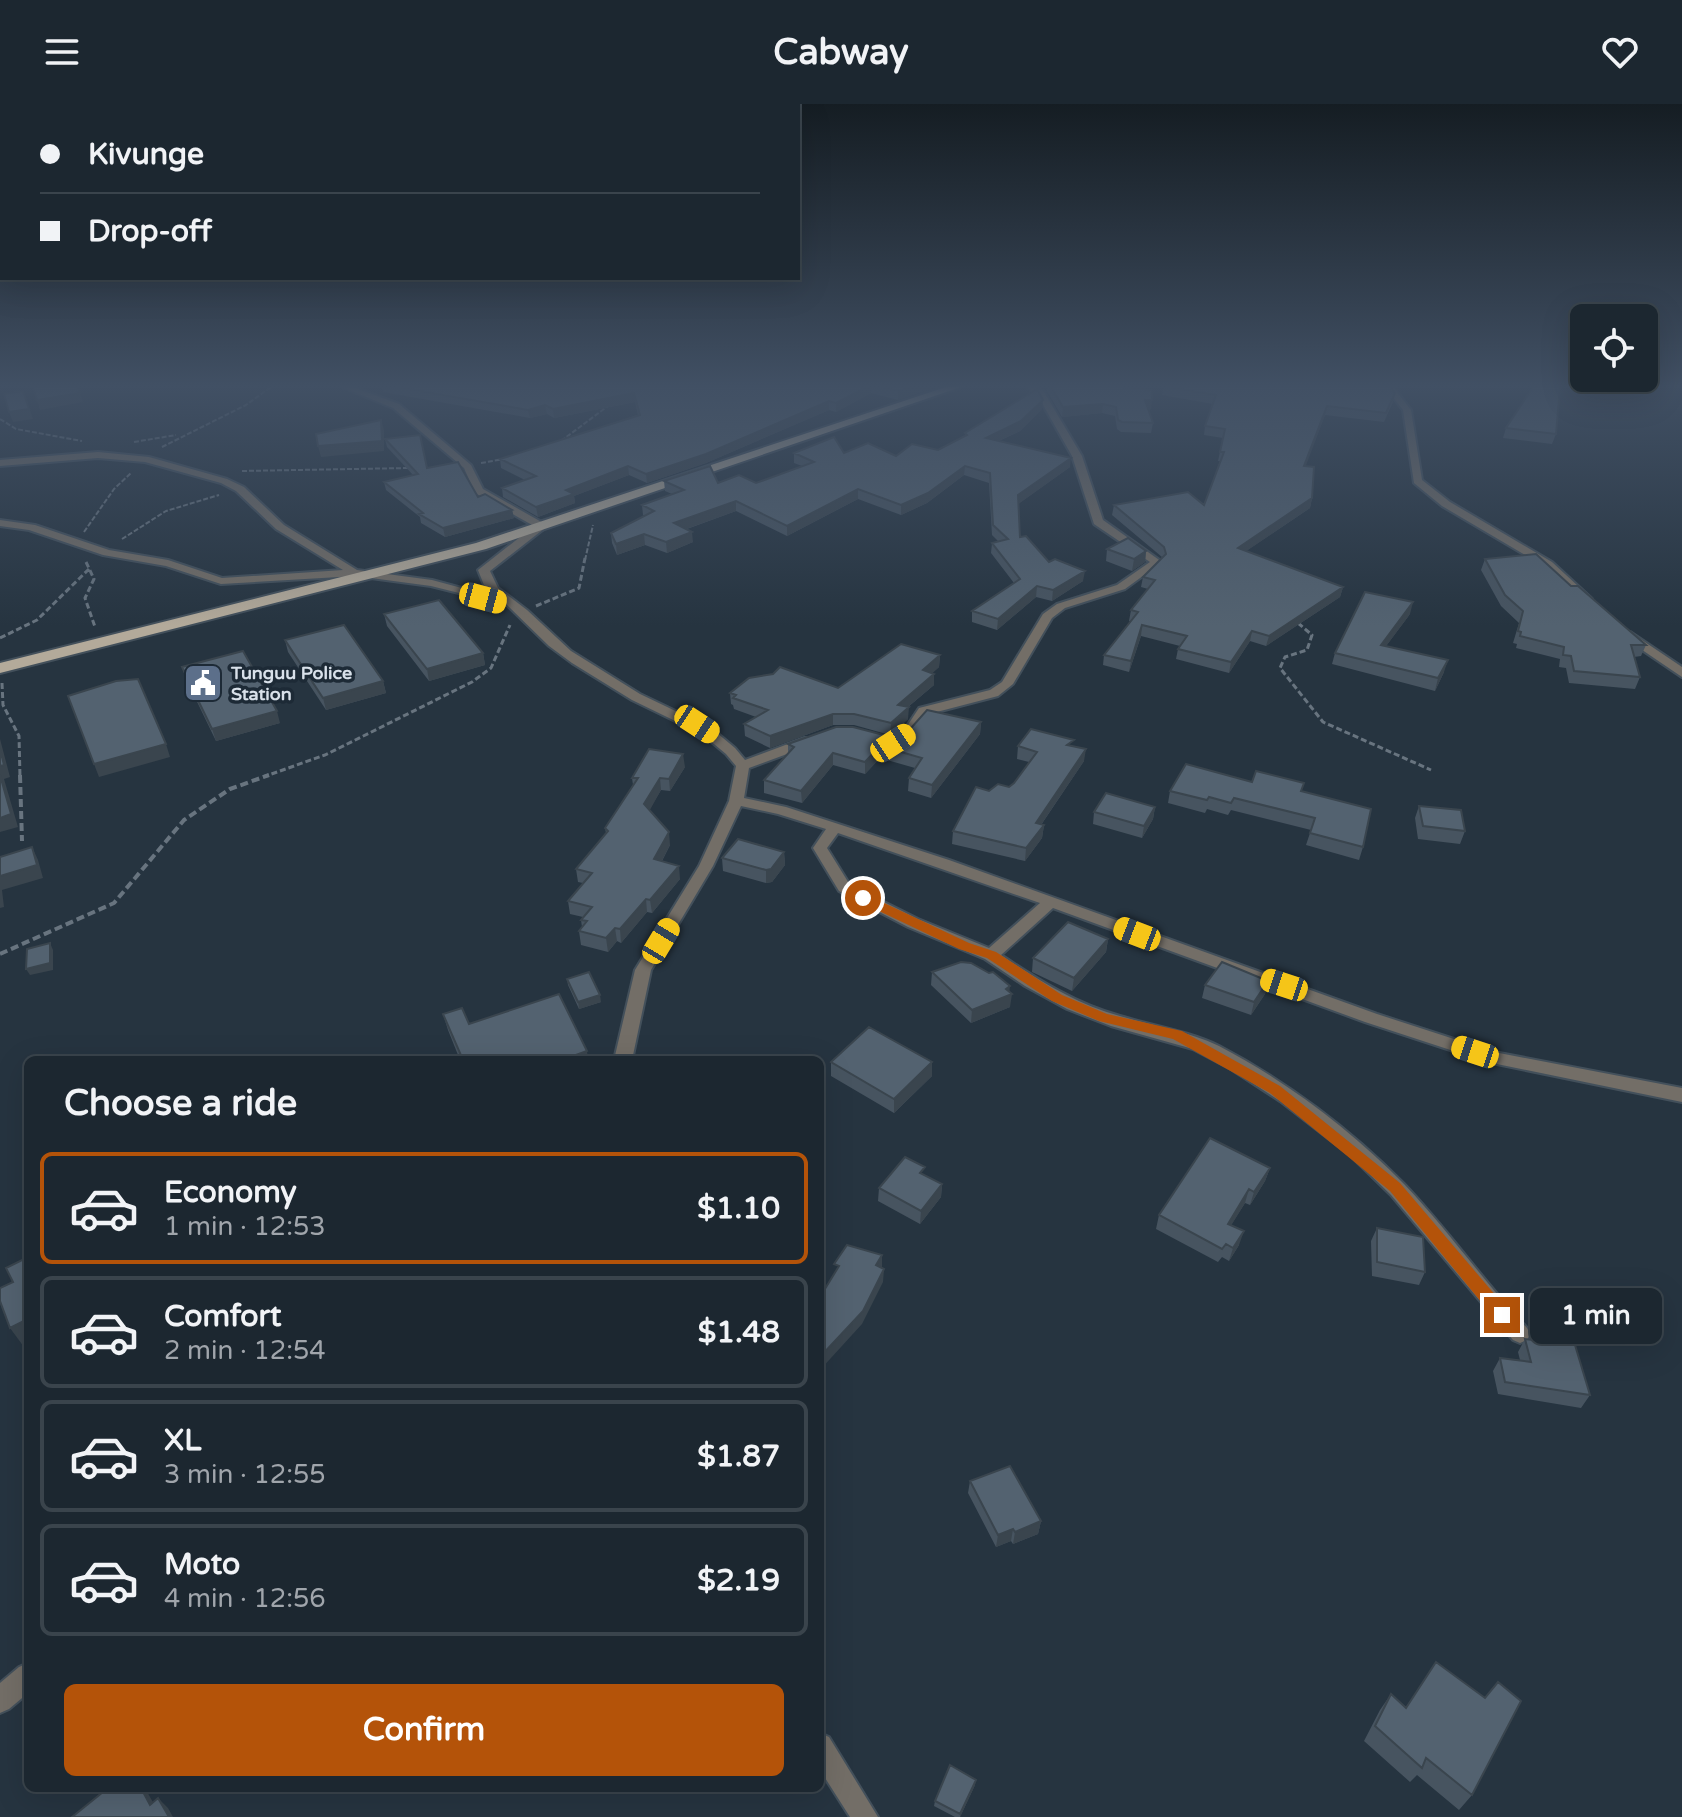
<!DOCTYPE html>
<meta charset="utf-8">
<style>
:root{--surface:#1c2730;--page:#252f38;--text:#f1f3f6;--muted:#a0a5ab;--line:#3a444c;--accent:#b45309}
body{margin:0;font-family:"Varela Round",sans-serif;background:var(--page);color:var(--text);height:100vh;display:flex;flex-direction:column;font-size:30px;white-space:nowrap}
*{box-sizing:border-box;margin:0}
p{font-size:26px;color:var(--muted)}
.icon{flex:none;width:44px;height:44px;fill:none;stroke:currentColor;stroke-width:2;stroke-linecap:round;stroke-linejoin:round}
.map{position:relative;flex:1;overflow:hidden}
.panel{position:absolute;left:24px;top:952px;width:800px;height:736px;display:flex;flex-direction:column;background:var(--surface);border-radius:12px;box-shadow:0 8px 32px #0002,0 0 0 2px var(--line)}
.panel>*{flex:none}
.guide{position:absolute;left:0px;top:0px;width:800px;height:176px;box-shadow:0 8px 32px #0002,0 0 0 2px var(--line);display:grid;align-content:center;height:176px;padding:0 40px;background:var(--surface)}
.fabs{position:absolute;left:1570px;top:200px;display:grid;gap:16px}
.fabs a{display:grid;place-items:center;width:88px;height:88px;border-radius:12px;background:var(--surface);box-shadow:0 8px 32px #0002,0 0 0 2px var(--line);font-size:40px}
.end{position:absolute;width:36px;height:36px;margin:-18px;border:10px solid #b45309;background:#fff;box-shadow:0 0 0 4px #fff}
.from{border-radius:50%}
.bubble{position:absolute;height:56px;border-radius:12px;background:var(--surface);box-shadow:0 8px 32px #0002,0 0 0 2px var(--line);font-size:26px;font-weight:800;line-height:56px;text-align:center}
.car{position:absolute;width:24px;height:48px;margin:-24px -12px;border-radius:10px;box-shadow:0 0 6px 2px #0007;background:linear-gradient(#f5c518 24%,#345 0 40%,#f5c518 0 76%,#345 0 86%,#f5c518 0)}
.guide b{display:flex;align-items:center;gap:28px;height:76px;font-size:30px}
.guide b+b{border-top:2px solid var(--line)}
.guide i{width:20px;height:20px;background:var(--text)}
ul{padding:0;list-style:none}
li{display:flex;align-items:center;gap:24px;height:112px;margin:0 16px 12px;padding:0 24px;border:4px solid var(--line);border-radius:12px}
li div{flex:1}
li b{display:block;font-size:30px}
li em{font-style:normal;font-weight:800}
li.current{border-color:var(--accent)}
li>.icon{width:72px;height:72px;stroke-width:1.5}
h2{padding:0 40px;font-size:36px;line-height:96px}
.button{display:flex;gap:16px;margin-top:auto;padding:16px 40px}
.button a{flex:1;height:92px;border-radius:12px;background:var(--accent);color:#fff;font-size:32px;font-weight:800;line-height:92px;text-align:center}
header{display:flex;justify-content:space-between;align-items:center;height:104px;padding:0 40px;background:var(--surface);font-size:36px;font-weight:800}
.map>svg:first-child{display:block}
</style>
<header><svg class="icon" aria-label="menu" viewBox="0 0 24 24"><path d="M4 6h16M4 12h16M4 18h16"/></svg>Cabway<svg class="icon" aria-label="heart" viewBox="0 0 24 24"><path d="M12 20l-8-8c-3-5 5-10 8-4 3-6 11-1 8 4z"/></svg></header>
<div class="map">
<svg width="1682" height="1713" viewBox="0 0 1682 1713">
<rect width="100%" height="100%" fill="#263440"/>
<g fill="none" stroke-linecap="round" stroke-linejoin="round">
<g stroke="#43505b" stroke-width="4">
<path id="minor" d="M342,283H353L399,300L471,361L483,385L545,420V424L490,467L498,484L527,506L571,547L640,590L711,624L735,644L745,656L804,634H814V640L749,664L744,694L786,703L949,756L1377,910L1494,948L1682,984V998L1487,958L1365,918L1053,804L1001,851C1038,876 1076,900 1120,912C1153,922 1188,927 1219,942C1286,977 1351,1026 1404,1080C1448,1126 1484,1178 1527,1224L1530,1230L1527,1236L1520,1239L1513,1236L1391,1091L1351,1052L1280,997L1231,965L1193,945L1111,922L1067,905L1025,882L985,855L908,823L839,787L813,744L826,725L778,710L741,702L713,762L651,866L632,956H614L635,866L699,762L729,697L736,662L726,650L702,630L632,596L572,559L549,542L507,501L431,482L356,472L221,480L166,462L103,451L29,426L0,422V416L35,421L109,446L168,456L222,474L343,466L276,425L236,387L221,379L145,358L98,354L0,362V356L98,348L149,353L227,375L244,383L284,421L357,466L432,476L495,493L484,481L478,466L534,422L475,389L464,364L393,304ZM838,729L1040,799L989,844L918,815L850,781L827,744Z
M1027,283H1036L1044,288L1082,352L1103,416L1162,458L1125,485L1065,504L1052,514L1013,580L998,592L929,610C920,623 912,640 894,638V632L905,625L919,604L990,586L1002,578L1043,510L1057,500L1117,481L1150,458L1094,420L1072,352L1038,292Z
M1385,283H1393L1411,306L1422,376L1450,398L1552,458L1592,495V499H1584L1544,462L1442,402L1414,379L1403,306Z
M1630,528L1682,563V573L1626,535L1624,532Z
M28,1559V1589L9,1605L0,1609V1579L19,1563Z
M820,1629L829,1633L878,1713H850L820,1666Z"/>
</g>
<g stroke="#43505b" stroke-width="4">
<path id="primary" d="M946,283H961L486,445L0,569V559L476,439Z"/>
</g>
<path stroke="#68747f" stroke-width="2" stroke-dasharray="5 2" stroke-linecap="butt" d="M0,315L16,325L82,337
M561,337L608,302
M134,338L176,331
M162,343L246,301L271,283
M481,359L504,355
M242,367L409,364
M84,428L114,385L131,369
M122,435L166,407L219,391
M585,456L593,421"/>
<path stroke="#68747f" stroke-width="3" stroke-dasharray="6 3" stroke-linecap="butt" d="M86,458L94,475L85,494L95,523
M536,502L579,484L585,454
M1298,519L1312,531L1307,546L1285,553L1280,564L1323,618L1431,666
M0,534L37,516L89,465
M2,579L3,601L19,632L20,673
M263,673L325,651L472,578L491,564L510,521"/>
<path stroke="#68747f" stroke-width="4" stroke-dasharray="8 4" stroke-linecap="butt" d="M20,671L22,737
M0,850L114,799L184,716L230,685L269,671"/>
<use href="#minor" fill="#736e67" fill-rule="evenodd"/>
<use href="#primary" fill="#b3aa9a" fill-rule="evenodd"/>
</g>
<path fill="#475460" d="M381,283H936L898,296L871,289L836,308L829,306L706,359L647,379L629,371L574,392L575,399L538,413L503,393L502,384L525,376L501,364L500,355L638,311L635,298L554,314L547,310L530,314L383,288Z
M1047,283H1122L1151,305L1148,306L1153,319L1151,329L1121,328L1117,325L1115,312L1102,309L1062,313L1047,287Z
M1163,283H1391L1393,298L1384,318L1325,311L1305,362L1312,394L1310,404L1246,447L1343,483L1340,493L1266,542L1250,537L1229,569L1176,555L1178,545L1180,542L1141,532L1129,568L1103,561L1104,551L1131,517H1129L1131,506L1148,485L1141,483L1143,473L1162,453L1112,411L1114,401H1204L1220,357H1218L1223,334L1204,331L1205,322L1213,300L1162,291Z
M1559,286L1556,330L1552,340L1503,334L1506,324Z
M1042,305L1020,327L999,337L1070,363L1018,400L1020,433L1049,458L1083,477L1052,497L1036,493L997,526L972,518V507L1014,479L991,449L992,439L998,437L992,431L989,379L964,371L927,399L901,411L858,395L787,432L736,407L687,425L693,438L667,449L645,441L617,451L612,439L611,429L645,412L643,411L642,401L672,390L665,387L664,377L756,379L802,362L794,359V349L896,352L938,346L965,332V329Z
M385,335L427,364L478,393L512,406L514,414L445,433L421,419L420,413L386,386L384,378L413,371L387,343Z
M1107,445L1146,447L1145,458L1132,467L1106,457Z
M1485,455L1571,482L1646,541L1641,552L1634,553L1640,573L1635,585L1569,579L1566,564L1559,563L1560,555L1516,544L1517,540L1513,539L1519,519L1501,502L1481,466Z
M384,510L483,549L485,561L429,577L387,522Z
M1410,510L1386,542L1444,568L1435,587L1332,560L1335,549Z
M285,536L383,577L386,589L326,606L288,548Z
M940,551L939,563L932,569L934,570V581L908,603V615L890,631L854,621H833L770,644L745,632L744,620L756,613L734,605L733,601L731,600L730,589L838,584Z
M182,563L280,619L216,637L186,575Z
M981,618L980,630L931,694L908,687L909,674L915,664L880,654L865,670L833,661L802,699L764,689V676L788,649V640L895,634Z
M1018,642H1073L1084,657L1041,721H1044L1042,734L1025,757L952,740L953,727L989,687L1009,683L1014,679L1029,658L1017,655Z
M685,663L670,687L661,686L649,706L670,741L662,757L680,775L652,809L647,808L621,839L617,837L608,848L581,841L579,827L582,823L581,816L583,813L570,810L568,797L583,779L578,778L576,765L606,729L605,724L633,681L632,674Z
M1252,678L1302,687L1363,743L1359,756L1306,741L1311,726L1231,706L1228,711L1207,705L1205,709L1168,699L1170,687Z
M1419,702L1465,727L1460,740L1418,735L1415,714Z
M1155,703L1153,715L1142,734L1093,720L1094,708Z
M784,748L785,761L772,778L766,779L723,767L722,754Z
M1108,835L1106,848L1072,887L1032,868L1033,854Z
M932,868L1009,888L1010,903L971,919L931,881Z
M567,875L601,898L579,905L568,881Z
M1268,877L1265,890L1251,911L1202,894L1205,881Z
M443,910L469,920L588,956H460L448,926Z
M831,958L932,972L894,1009L831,972Z
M1270,1064L1265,1077L1250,1101L1245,1099L1231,1121L1239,1141L1229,1157L1222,1153L1218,1158L1156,1125L1159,1111Z
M942,1080L941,1093L920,1120L878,1097L879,1084Z
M1377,1124L1425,1168L1419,1181L1372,1172L1371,1137Z
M1541,1227L1590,1291L1581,1304L1498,1290L1493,1267L1500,1254L1520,1256L1518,1248L1525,1235L1535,1236Z
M970,1377L1041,1417L1038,1430L1013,1440L1011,1437L996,1443L968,1389Z
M1436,1558L1485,1594L1498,1578L1472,1691L1459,1706L1417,1671L1410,1678L1364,1637L1380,1606L1391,1590L1406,1603Z
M975,1681L960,1713H955L934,1702L935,1697Z"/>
<path fill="#3a454e" d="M78,283L83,298L40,306L37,296Z
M867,283H871V289L836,308V299Z
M912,283H936L898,296V287Z
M23,287L33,315L13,318L9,308Z
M634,289L635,298L554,314L553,305Z
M1043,296L1042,305L1020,327L985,343L986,334Z
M1145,296H1152L1151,305L1144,306Z
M829,297V306L706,359L647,379L646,370Z
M1103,300L1102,309L1062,313L1063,303Z
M545,301L547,310L530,314L528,306Z
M1327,302L1325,311L1302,372L1304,362Z
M381,316L384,326V347L321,353L318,342Z
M1071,354L1070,363L1017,401L1018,391Z
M628,362L629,371L574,392L575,399L538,413L536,403L566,386Z
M965,362L964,371L927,399L901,411V401Z
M858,385V395L787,432V422Z
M1312,394L1310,404L1236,454L1238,444Z
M736,397V407L675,429L674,419Z
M512,406L514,414L445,433L443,424Z
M692,428L693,438L667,449L666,438Z
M644,430L645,441L617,451L616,440Z
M1146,447L1145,458L1132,467L1134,455Z
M1085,467L1083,477L1052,497L1053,486Z
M1037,482L1036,493L997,526L998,515Z
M1343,483L1340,493L1266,542L1269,532Z
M1413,498L1410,510L1378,553L1381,541Z
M1142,521L1141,532L1129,568L1131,557Z
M1252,527L1250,537L1229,569L1231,558Z
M483,549L485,561L429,577L427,565Z
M940,551L939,563L923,578V566Z
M1448,556L1444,568L1435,587L1438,574Z
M934,570V581L897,612L898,601Z
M383,577L386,589L326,606L323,594Z
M909,603L908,615L890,631L891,619Z
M277,607L280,619L216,637L212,625Z
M833,610V621L770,644V632Z
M981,618L980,630L931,694L932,681Z
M0,635L10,673L4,675L18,723L0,728Z
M166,640L170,653L99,673L94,660Z
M880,642V654L865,670V658Z
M1086,645L1084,657L1034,731L1036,719Z
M833,649V661L802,699L801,687Z
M683,650L685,663L670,687L669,675Z
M660,674L661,686L646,713L644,700Z
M1155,703L1153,715L1142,734L1144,722Z
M1044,721L1042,734L1025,757L1026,744Z
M669,728L670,741L656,768L654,755Z
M32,743L38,756L43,774L2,786L4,803L0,804V772Z
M784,748L785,761L772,778L766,779V766Z
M679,762L680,775L652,809L650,796Z
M646,795L647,808L621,839L620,825Z
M615,824L617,837L608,848L606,834Z
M1108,835L1106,848L1072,887L1074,874Z
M50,839L53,846V866L30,871L26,865Z
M1268,877L1265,890L1251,911L1254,898Z
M1010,882L1009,891L1012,890L1010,903L971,919L972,906Z
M600,891L601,898L579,905L578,898Z
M587,947L588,956H562Z
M932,958V972L894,1009V995Z
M1270,1064L1265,1077L1250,1101L1254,1088Z
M942,1080L941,1093L920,1120L921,1107Z
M1249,1085L1245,1099L1224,1133L1228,1120Z
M1244,1127L1239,1141L1229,1157L1233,1144Z
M882,1151V1164L876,1161Z
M884,1165L883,1178L862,1220L820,1266V1253Z
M28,1215V1241L24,1243L10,1224Z
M1041,1417L1038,1430L1013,1440L1015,1428Z
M1013,1425L1011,1437L996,1443L998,1431Z
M976,1676L975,1681L960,1713V1710Z
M141,1684H145L160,1711L150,1701Z
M158,1694L168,1704L173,1713H169Z"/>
<path fill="#536270" stroke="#3a454e" stroke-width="2" d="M33,283H78L80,289L37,296Z
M397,283H867L836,299L829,297L706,350L646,370L628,362L566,386L574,390L536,403L502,384L536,372L500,355L640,311L634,289L553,305L545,301L528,306Z
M880,283H912L898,287Z
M1051,283H1122L1152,286V296H1145L1153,319L1122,318L1118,316L1116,303L1103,300L1063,303Z
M1167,283H1391L1395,289L1386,309L1327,302L1304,362L1314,363L1312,394L1238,444L1343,483L1269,532L1252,527L1231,558L1178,545L1187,532L1142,521L1131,557L1104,551L1138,508L1131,506L1155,476L1143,473L1166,450L1164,443L1114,401L1188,388L1204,401L1224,348H1220L1225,325L1205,322L1216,291Z
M1533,283H1560L1556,330L1506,324Z
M1037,285L1043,296L1021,317L986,334L1071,354L1018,391L1020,433L1026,432L1049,458L1055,455L1085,467L1053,486L1037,482L998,515L972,507L1020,475L992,439L1008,435L993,421L990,369L965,362L928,389L901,401L858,385L787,422L736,397L674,419L692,428L666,438L644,430L616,440L611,429L654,407L642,401L684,386L664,377L710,362L718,379L739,371L756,379L814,358L794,349L834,333L844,349L868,339L896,352L912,340L938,346L967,331L965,329Z
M23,287L29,305L9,308L4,290Z
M381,316L382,337L318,342L316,330Z
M420,331L427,364L458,358L478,393L485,390L512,406L443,424L419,410L423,409L384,378L418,370L385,335Z
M1128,434L1146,447L1134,455L1107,445Z
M1536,450L1571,482H1578L1646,541H1631L1640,573L1574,567L1571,552L1563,551L1564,543L1520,532L1521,528L1518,527L1523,507L1505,491L1485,455Z
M1365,488L1413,498L1381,541L1448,556L1438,574L1335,549Z
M439,496L483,549L427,565L384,510Z
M344,521L383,577L323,594L285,536Z
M901,540L940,551L923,566L934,570L898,601L909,603L891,619L854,610H833L770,632L744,620L768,606L733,594L736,591L730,589L749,574L773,570L780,563L838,584Z
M243,547L277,607L212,625L182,563Z
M138,575L166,640L94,660L68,592L116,577Z
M927,606L981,618L932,681L909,674L922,654L880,642L865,658L833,649L801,687L764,676L794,643L788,640L836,623H853L895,634L912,623Z
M1031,625L1074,636L1067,641L1086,645L1036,719L1044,721L1026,744L953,727L976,683L989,687L998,680L1009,683L1014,679L1037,648L1018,642Z
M0,645L4,661L0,662Z
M649,645L683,650L669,675L660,674L644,700L669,728L654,755L679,762L650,796L646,795L620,825L615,824L606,834L579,827L587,817L581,816L592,803L568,797L592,769L576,765L608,727L605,724L638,674H632Z
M1186,660L1252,678L1256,667L1304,679L1301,687L1371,705L1363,743L1310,729L1315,714L1234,694L1231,699L1209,693L1207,696L1170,687Z
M0,671L11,710L0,714Z
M1106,689L1155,703L1144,722L1094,708Z
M1419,702L1461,706L1465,727L1423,722Z
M738,735L784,748L771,765L766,766L722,754Z
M32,743L37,761L0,772V753Z
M1068,818L1108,835L1074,874L1033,854Z
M50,839V859L26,865L27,845Z
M961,858L971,859L989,869L993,868L1010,882L1006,885L1012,890L972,906L932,868Z
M1222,858L1268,877L1254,898L1205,881Z
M589,868L600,891L578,898L567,875Z
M559,890L587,947L562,956H463L443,910L462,904L469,920Z
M869,923L932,958L894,995L831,958Z
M1210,1034L1270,1064L1254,1088L1249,1085L1228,1120L1244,1127L1233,1144L1226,1140L1222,1145L1159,1111Z
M905,1053L925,1063L920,1069L942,1080L921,1107L879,1084Z
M1377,1124L1423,1133L1425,1168L1377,1158Z
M847,1141L882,1151L876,1161L884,1165L863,1207L820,1253V1193L839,1162L834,1160Z
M28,1153V1215L10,1224L0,1197V1184L13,1178L6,1164Z
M1541,1227L1572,1231L1590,1291L1505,1278L1500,1254L1531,1258L1525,1235L1543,1237Z
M1010,1362L1041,1417L1015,1428L1013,1425L998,1431L970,1377Z
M1436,1558L1485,1594L1498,1578L1521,1597L1472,1691L1426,1654L1422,1664L1375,1622L1391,1590L1406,1604Z
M950,1661L976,1676L960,1710L935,1697Z
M108,1684H141L150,1701L158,1694L169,1713H72Z"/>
<linearGradient id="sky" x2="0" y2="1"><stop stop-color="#151d23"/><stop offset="0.54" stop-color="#415064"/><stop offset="1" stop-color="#415064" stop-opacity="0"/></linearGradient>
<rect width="1682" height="522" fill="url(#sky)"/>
<path fill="#b45309" d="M858,791H867L969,839L996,848L1062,891L1107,910L1182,927L1280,982L1400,1079L1508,1206V1216H1496L1390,1087L1270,989L1173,935L1099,917L1052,897L987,854L959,845L858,797Z"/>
<defs>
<g id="civic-square" transform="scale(2)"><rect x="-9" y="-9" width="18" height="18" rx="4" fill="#5c6f8a" stroke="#1d2a36"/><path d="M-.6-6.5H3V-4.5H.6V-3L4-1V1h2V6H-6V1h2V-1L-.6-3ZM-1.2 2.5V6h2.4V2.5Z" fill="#fff"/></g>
</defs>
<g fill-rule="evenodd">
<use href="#civic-square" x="203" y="579"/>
</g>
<g text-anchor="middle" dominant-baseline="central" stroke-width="7" stroke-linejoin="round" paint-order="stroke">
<g font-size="18" font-weight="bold" fill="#d9e1ea" stroke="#1d2a36" text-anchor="start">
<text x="231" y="569">Tunguu Police<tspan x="231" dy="21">Station</tspan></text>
</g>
</g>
</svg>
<div class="fabs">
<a><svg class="icon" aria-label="locate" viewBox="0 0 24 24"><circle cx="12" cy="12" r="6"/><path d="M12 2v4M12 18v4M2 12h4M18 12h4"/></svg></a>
</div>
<i class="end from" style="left:863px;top:794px"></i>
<i class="end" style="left:1502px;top:1211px"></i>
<div class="bubble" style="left:1530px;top:1184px;width:132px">1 min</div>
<i class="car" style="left:483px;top:494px;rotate:105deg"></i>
<i class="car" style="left:697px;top:620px;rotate:123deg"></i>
<i class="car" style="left:893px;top:639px;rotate:57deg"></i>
<i class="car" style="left:1137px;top:830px;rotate:291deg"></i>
<i class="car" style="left:661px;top:837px;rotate:31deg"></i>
<i class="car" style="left:1284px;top:881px;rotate:288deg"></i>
<i class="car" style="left:1475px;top:948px;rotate:288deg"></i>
<div class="guide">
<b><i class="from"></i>Kivunge</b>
<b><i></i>Drop-off</b>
</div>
<section class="panel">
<h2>Choose a ride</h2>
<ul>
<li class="current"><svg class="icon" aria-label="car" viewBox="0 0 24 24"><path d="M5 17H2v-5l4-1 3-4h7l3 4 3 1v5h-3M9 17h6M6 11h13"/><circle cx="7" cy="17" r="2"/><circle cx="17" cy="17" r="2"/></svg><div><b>Economy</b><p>1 min · 12:53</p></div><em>$1.10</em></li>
<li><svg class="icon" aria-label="car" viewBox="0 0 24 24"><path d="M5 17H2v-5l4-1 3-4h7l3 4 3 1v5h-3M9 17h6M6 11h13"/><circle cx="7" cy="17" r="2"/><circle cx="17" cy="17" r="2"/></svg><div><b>Comfort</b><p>2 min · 12:54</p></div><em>$1.48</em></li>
<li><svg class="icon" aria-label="car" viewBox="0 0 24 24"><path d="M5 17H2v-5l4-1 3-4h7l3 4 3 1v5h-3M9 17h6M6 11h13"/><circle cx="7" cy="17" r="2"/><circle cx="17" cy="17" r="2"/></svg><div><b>XL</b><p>3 min · 12:55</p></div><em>$1.87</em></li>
<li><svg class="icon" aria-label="car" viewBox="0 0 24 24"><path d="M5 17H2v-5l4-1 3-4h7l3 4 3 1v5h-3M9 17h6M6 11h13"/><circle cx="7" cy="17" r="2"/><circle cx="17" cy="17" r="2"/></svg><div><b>Moto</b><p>4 min · 12:56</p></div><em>$2.19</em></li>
</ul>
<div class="button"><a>Confirm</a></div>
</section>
</div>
